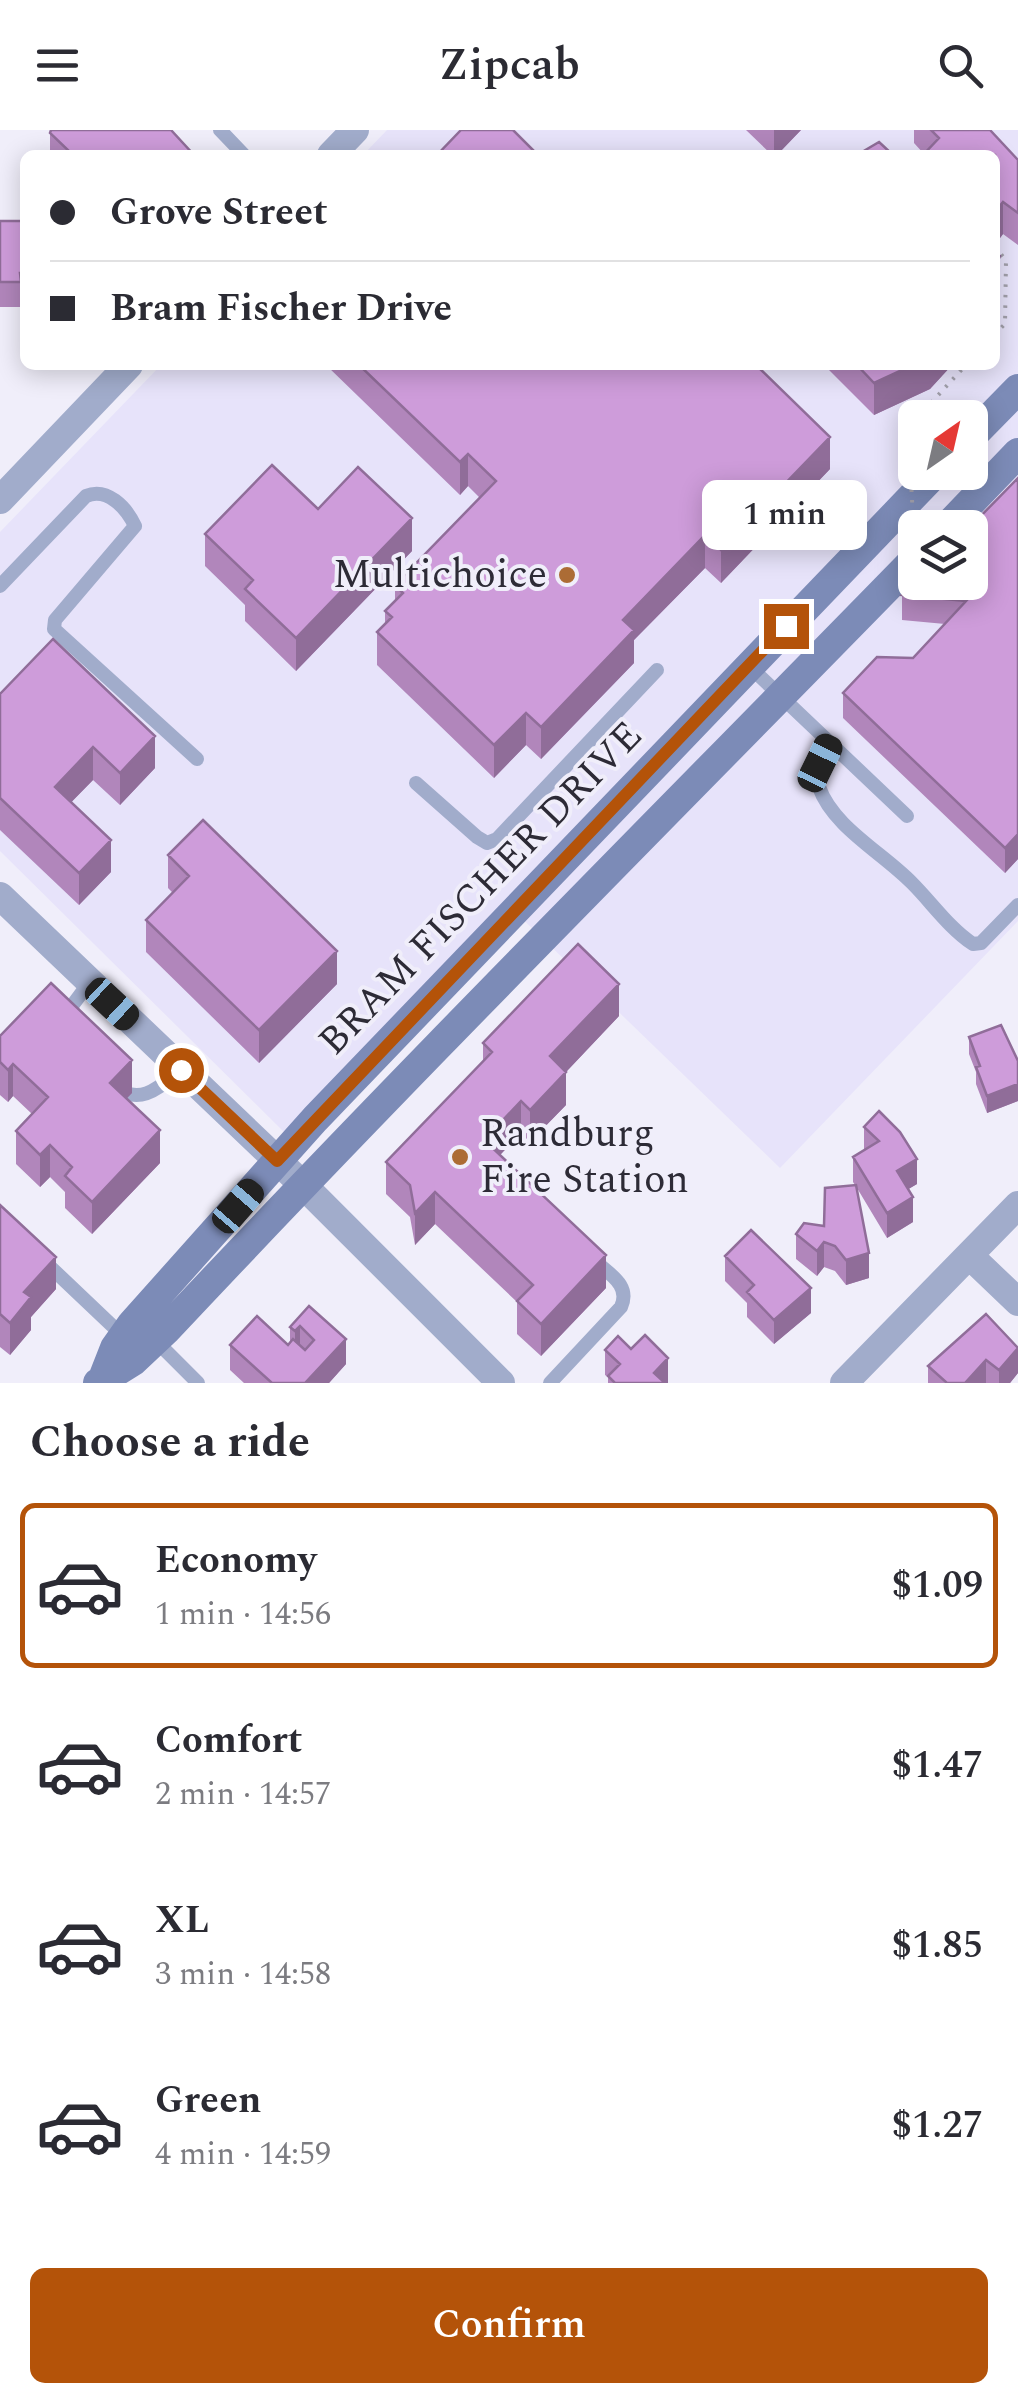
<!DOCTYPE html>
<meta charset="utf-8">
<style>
:root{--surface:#fff;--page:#f7f7f7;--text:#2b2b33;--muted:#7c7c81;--line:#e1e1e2;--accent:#b45309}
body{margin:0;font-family:Spectral,serif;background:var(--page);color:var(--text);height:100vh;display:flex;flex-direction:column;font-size:38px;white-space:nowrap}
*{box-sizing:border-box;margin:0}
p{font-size:32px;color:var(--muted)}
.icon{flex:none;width:55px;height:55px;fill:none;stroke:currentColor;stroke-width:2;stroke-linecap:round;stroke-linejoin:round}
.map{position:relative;height:1253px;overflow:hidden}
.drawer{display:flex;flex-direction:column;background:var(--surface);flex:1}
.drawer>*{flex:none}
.guide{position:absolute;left:20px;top:20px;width:980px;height:220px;border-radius:15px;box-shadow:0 5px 25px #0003;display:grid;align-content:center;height:220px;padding:0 30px;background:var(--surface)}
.needle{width:65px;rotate:34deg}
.fabs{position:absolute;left:898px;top:270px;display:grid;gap:20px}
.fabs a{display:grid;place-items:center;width:90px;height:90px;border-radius:15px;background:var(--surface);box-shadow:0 5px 25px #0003;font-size:50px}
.end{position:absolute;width:45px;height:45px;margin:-22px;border:12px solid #b45309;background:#fff;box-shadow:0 0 0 5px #fff}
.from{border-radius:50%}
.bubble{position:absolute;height:70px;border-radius:15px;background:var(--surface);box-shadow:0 5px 25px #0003;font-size:32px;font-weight:600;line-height:70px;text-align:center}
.car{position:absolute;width:30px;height:60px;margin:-30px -15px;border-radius:12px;box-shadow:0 0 8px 2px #0007;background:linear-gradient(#222 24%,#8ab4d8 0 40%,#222 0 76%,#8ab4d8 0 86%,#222 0)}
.guide b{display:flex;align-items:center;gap:35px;height:95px;font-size:38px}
.guide b+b{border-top:2px solid var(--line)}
.guide i{width:25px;height:25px;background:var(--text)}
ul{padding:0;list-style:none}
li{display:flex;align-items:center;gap:30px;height:165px;margin:0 20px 15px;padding:0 10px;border:5px solid transparent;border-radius:15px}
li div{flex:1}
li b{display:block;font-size:38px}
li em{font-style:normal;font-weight:600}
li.on{border-color:var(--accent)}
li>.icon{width:90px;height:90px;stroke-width:1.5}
h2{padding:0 30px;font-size:45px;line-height:120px}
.button{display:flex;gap:20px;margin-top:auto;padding:20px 30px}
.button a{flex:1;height:115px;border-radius:15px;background:var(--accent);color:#fff;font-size:40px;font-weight:600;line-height:115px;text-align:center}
header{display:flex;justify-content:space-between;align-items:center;height:130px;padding:0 30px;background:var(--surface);font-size:45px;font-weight:600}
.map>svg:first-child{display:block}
</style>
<header><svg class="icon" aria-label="menu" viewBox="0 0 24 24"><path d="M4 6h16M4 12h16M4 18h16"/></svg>Zipcab<svg class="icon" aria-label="search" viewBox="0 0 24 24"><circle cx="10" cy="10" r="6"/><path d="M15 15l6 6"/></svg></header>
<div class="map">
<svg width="1018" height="1253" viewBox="0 0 1018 1253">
<rect width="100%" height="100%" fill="#f0eefa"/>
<path fill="#e7e3fa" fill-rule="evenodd" d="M387,0H1018V791L780,1038L505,772L284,1002L0,721V402L161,235H995V25H363ZM915,288H970V342H915ZM915,398H970V452H915Z"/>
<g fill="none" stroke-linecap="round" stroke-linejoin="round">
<path stroke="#a3a1ac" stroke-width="4" stroke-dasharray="2.5 8" stroke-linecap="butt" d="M995,116L1006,131L1005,194L995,204
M917,288L966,235"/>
<path stroke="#a1accb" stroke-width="14" d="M220,0L244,25
M0,456L86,366C107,357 126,377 135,396L55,490L54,499L197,629
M748,535L907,686
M829,613C822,627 813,641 819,657C833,697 883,723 912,753C932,773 949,798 973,814L981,813L1018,775
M416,653L477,707L487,713L497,709L657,540
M63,888L89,853
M114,958C143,975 158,958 181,940
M44,1131L123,1206
M155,1210L198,1253
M550,1253L621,1177C631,1155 609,1144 595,1131"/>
<path stroke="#a1accb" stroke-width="28" d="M331,25L355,0
M0,370L129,235
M0,766L303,1055L501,1253
M970,1126L1018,1172
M844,1253L1018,1075"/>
<path stroke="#7c8bb7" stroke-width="30" d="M970,308L1018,259
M946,398L1018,323
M104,1246L115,1218L132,1194L315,989L936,342
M98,1253L133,1231L167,1199C412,938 665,685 915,429"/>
<path stroke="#a3a1ac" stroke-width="4" stroke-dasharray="2.5 8" stroke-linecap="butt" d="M915,289L908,296L915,424"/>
</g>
<path fill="#b186bb" d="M746,0H801L777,25H772Z
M914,0H990L1018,30V115L1003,104L1000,108V158L924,24L914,13Z
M50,3L194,25H50Z
M0,91L22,110H25V168H21V177H0Z
M326,235H756L830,339L721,453L705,438L634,510V533L541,629L526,615L494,648L377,535V502L385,494V481L395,471V455L480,368L468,356L460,365Z
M824,235H952L930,259L874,285Z
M1018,348V729L1005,743L843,588V563L913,528L945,494L902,490V465Z
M318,379L412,421L296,541L245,491V475L205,436V404Z
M0,564L155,638L120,675L93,650L71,672L111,742L79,775L0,700Z
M168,725L337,854L259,933L146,822V790L173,763L168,758Z
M619,886L566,942V975L530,1012L521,1003L500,1025L606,1158L541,1226L517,1204V1172L435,1094L415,1115L410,1087L386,1064V1032L483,932V913Z
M0,906L132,963L126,968L160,1033L92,1104L65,1078V1062L50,1047L40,1057L16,1034V1001L32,984L13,966L8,972L0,965Z
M969,907L1018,931V971L987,983L976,954V942L969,924Z
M879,981L917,1054L908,1059L913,1092L887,1108L857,1058L869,1148L846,1155L835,1141L824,1137L817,1146L796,1129V1104L824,1096L855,1055L853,1052V1027L864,1021V997Z
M0,1075L56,1159L31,1187V1200L10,1225L0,1217Z
M725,1126L811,1183L774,1214L747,1187V1173L725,1151Z
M309,1176L346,1234L329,1253H244L230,1240V1215H288L290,1213V1197Z
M986,1184L1018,1243L1010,1253H928V1236Z
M605,1220L668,1253H608V1247L605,1245Z"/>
<path fill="#906d99" d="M774,0H801L777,25H774Z
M1003,72V104L1000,108V158L995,170V82Z
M913,235H952L930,259L874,285V253Z
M830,307V339L721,453V420Z
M468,324V356L460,365V332Z
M412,388V421L296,541V508Z
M705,405V438L634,510V533L541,629V597L623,490Z
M526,583V615L494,648V615Z
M155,606V638L120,675V643Z
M93,617V650L55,689V657Z
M1018,704V729L1005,743V718Z
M111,710V742L79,775V743Z
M337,821V854L259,933V900Z
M619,854V886L550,959V926Z
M132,930V963L110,986V953Z
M13,934V966L8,972V940Z
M566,942V975L530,1012V980Z
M1018,954V971L987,983V966Z
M521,971V1003L484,1042V1010Z
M160,1000V1033L92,1104V1072Z
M50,1015V1047L40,1057V1025Z
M917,1029V1054L897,1066V1041Z
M435,1062V1094L415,1115V1083Z
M913,1067V1092L887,1108V1083Z
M824,1112V1137L817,1146V1121Z
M869,1123V1148L846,1155V1130Z
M606,1125V1158L541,1226V1194Z
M56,1127V1159L31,1187V1200L10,1225V1193L24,1162Z
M811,1158V1183L774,1214V1190Z
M300,1196V1221L295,1226V1201Z
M346,1209V1234L329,1253H305Z
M1018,1218V1243L1010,1253H999V1240Z
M668,1228V1253H654V1243Z
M986,1230V1253H965Z"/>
<path fill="#ce9cda" stroke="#906d99" stroke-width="2.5" d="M51,0H171L194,25H73L50,3Z
M461,0H513L538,25H437Z
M931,0H990L1018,30V83L1003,72L995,82V25H923L939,8Z
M879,12L893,25H857Z
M0,91H22V110H25V143H20L21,152H0Z
M995,98L1000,102L995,111Z
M995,122L1000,126L995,137Z
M359,235H756L830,307L721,420L705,405L623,490L634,500L541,597L526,583L494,615L377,502L392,487L385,481L403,463L395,455L496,351L468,324L460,332Z
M857,235H913L874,253Z
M272,335L318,379L358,337L412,388L296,508L245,459L253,450L205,404Z
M1018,348V704L1005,718L843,563L877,527L913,528L966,471L902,465L915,452H970L969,398Z
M53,509L155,606L120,643L93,617L55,657L111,710L79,743L0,668V564Z
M203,690L337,821L259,900L146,790L189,746L168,725Z
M578,814L619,854L550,926L566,942L530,980L521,971L484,1010L606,1125L541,1194L517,1171L533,1155L435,1062L415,1083L410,1055L386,1032L492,922L483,913Z
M51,853L132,930L110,953L160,1000L92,1072L65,1046L72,1037L50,1015L40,1025L16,1001L48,967L13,934L8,940L0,932V906Z
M1001,895L1018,931V954L987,966L976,937L980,936L969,907Z
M879,981L900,1002L917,1029L897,1041L913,1067L887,1083L853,1027L879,1011L864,997Z
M856,1055L869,1123L846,1130L835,1116L824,1112L817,1121L796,1104L804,1093L824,1096L825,1058Z
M0,1075L56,1127L24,1162L31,1167L10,1193L0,1184Z
M751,1100L811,1158L774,1190L747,1162L754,1155L725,1126Z
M309,1176L346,1209L305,1253H272L230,1215L257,1186L288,1215L293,1209L305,1220L314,1210L300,1196L295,1201L290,1197Z
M986,1184L1018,1218L999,1240L986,1230L965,1253H947L928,1236Z
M645,1205L668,1228L654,1243L665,1253H615L608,1246L620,1234L605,1220L618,1206L631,1219Z"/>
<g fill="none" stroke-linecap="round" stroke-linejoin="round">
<path stroke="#b45309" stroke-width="12" d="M181,940L277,1031L786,496"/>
</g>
<g fill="#ac6c35" stroke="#f0eefa" stroke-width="4">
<circle cx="567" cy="445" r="10"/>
<circle cx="460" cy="1027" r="10"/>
</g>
<g text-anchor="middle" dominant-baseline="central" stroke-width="8" stroke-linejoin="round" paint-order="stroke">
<g font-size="40" fill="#2d2b36" stroke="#f0eefa" text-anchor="end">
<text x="547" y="445">Multichoice</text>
<text x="480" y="1004" text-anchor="start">Randburg<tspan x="480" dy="46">Fire Station</tspan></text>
</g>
<g font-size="40" fill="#2d2b36" stroke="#f0eefa">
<text transform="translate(481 759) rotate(-46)">BRAM FISCHER DRIVE</text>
</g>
</g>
</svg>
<div class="fabs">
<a><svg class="needle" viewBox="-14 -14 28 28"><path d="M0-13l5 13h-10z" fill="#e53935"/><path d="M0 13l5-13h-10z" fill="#7c7c81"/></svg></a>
<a><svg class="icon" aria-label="layers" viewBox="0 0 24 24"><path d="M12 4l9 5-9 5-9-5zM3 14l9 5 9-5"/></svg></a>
</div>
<i class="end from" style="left:181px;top:940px"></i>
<i class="end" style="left:786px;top:496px"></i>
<div class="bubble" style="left:702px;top:350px;width:165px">1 min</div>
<i class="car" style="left:820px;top:633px;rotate:26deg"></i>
<i class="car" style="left:112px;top:874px;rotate:133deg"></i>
<i class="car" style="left:238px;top:1076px;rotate:41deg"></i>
<div class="guide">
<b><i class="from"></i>Grove Street</b>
<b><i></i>Bram Fischer Drive</b>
</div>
</div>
<section class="drawer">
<h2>Choose a ride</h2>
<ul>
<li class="on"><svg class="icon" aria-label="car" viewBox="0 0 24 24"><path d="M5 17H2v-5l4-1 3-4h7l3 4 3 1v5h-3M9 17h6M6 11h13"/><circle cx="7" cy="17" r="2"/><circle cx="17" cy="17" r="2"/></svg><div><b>Economy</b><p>1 min · 14:56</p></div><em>$1.09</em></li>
<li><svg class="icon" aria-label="car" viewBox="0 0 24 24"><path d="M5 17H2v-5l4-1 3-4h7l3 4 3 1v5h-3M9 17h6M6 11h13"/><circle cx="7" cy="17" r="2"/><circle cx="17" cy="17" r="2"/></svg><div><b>Comfort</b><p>2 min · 14:57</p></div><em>$1.47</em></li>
<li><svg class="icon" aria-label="car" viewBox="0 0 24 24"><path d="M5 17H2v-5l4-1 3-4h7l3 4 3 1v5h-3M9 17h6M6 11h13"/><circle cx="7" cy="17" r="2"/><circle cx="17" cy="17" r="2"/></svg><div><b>XL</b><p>3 min · 14:58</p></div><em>$1.85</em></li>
<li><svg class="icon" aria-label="car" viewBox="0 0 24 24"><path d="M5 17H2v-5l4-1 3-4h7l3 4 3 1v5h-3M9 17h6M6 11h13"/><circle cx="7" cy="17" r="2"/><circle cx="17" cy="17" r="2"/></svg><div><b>Green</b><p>4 min · 14:59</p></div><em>$1.27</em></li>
</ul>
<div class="button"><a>Confirm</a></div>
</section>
